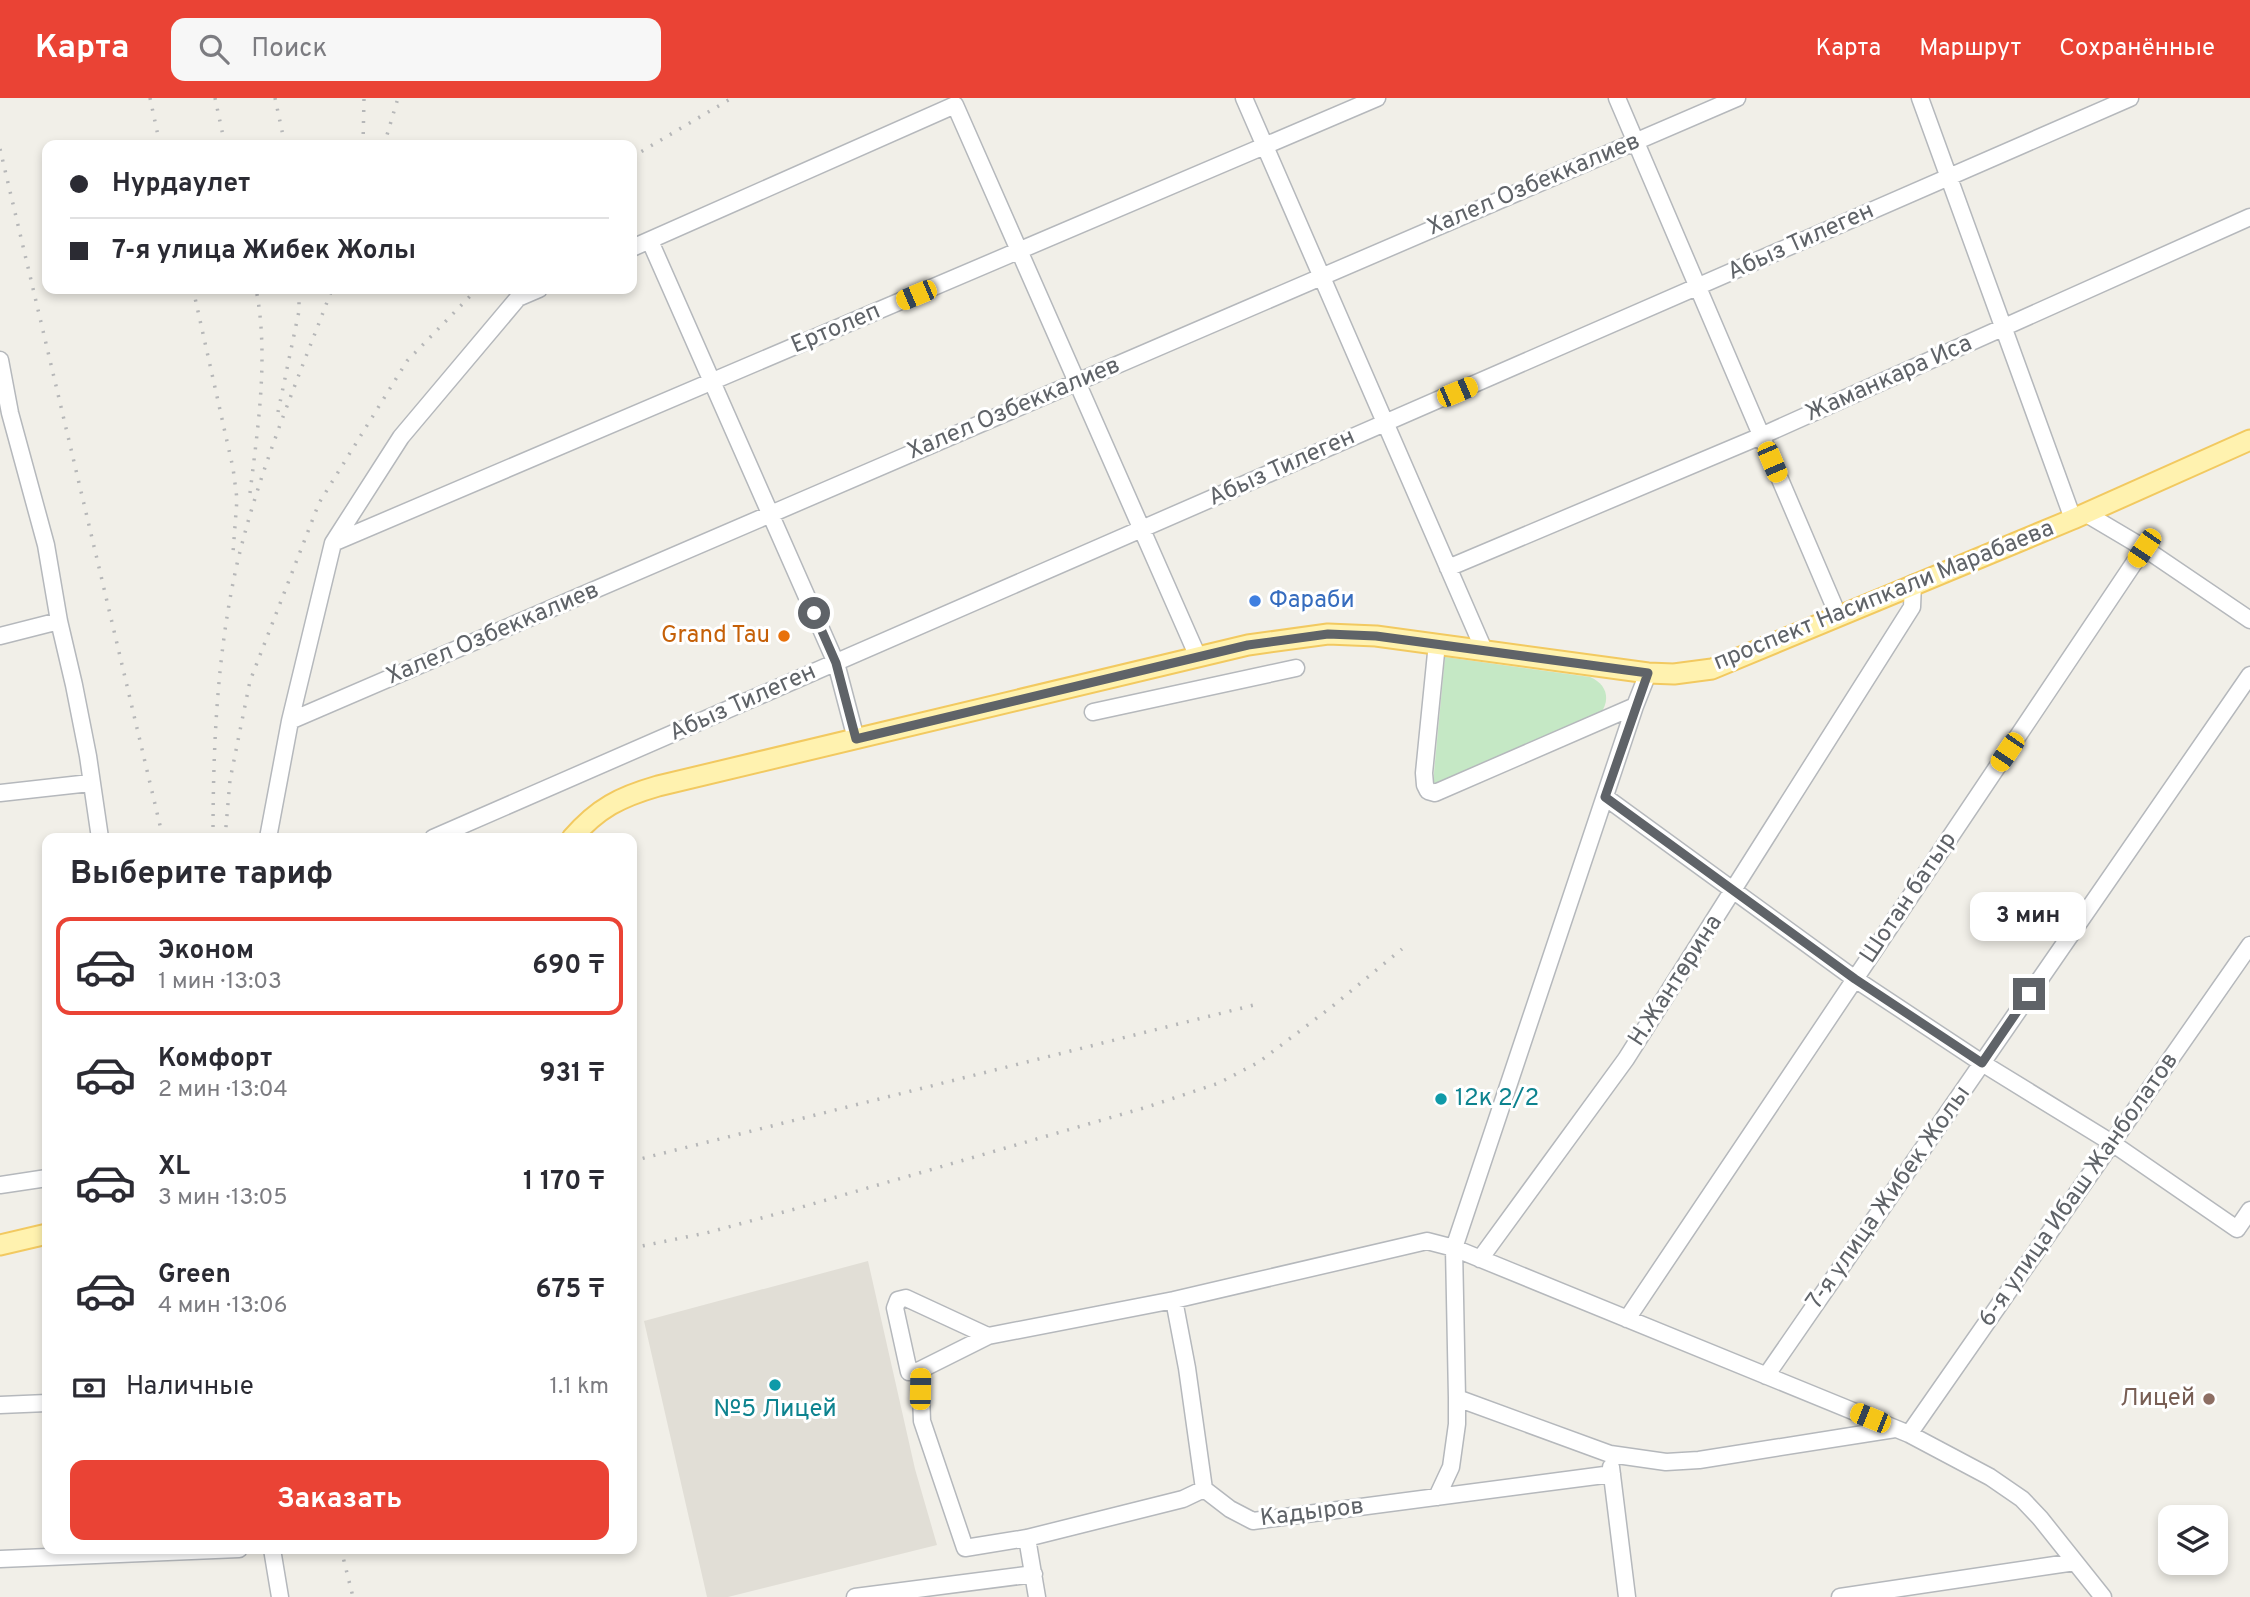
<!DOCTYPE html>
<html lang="ru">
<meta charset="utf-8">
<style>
:root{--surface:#fff;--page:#f7f7f7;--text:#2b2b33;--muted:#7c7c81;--line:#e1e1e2;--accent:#ea4335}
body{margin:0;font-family:Overpass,sans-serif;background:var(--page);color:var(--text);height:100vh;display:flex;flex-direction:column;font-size:26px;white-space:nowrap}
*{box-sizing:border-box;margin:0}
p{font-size:23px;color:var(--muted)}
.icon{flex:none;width:38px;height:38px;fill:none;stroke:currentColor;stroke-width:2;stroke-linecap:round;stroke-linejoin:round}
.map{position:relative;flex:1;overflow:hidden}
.sheet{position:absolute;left:42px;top:735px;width:595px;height:721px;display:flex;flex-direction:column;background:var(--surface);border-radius:14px;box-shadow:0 4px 10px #0003}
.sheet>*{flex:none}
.banner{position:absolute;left:42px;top:42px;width:595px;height:154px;border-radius:14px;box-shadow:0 4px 10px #0003;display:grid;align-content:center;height:154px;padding:0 28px;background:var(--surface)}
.controls{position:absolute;left:2158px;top:1407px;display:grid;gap:14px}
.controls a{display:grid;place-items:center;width:70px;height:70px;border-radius:14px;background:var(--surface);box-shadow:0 4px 10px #0003;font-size:35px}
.end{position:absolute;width:32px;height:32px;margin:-16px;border:9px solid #5f6368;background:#fff;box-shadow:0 0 0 4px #fff}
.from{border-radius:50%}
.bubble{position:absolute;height:49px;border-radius:14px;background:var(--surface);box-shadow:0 4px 10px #0003;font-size:23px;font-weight:700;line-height:49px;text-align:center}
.car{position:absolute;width:21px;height:42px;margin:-21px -10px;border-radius:9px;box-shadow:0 0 5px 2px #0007;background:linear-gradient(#f5c518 24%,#345 0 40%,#f5c518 0 76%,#345 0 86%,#f5c518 0)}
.banner b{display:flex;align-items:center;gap:24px;height:66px;font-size:26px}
.banner b+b{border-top:2px solid var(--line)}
.banner i{width:18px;height:18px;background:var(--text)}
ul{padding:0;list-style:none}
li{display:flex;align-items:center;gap:21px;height:98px;margin:0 14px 10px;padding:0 14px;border:4px solid transparent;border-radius:14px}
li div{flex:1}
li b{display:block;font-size:26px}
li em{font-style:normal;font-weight:700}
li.active{border-color:var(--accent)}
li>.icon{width:63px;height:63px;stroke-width:1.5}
h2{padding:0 28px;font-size:32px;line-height:84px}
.pay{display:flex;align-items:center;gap:18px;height:77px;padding:0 28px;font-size:26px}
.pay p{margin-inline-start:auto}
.primary-button{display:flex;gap:14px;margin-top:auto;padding:14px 28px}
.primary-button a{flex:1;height:80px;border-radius:14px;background:var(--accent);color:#fff;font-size:28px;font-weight:700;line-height:80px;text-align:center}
header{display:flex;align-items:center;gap:42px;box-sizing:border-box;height:98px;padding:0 35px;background:var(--accent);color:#fff}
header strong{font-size:33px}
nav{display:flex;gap:38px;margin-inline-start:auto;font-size:24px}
.search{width:490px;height:63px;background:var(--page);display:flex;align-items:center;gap:18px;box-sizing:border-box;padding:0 24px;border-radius:14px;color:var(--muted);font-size:26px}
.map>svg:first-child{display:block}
</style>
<header>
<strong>Карта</strong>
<div class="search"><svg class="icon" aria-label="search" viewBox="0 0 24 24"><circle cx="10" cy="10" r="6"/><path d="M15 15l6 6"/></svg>Поиск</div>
<nav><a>Карта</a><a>Маршрут</a><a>Сохранённые</a></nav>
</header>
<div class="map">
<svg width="2250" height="1499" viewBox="0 0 2250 1499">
<rect width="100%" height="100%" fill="#f1efe8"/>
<path fill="#e1ded6" d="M868,1163L915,1371L937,1447L728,1499H707L644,1223Z"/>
<path fill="#c5e8c5" d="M1445,559L1590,579C1607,586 1611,602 1600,616L1436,687L1433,685Z"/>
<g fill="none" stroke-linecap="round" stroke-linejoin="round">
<g stroke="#b5b8bc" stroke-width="19">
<path id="minor" d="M1244,0L1484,552
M1617,0L1838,517
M1920,0L2073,421
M650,143L836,565L856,641
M632,150L955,7L1198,559
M0,262L10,315L46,447L59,523L74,587L88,658L100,740
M2085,415L2144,450L2250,522
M333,445L1377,0
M1448,470L1761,338L2250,119
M0,538L59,523
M1437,545L1424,675L1425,687L1428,693L1435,695L1635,608
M1648,575L1635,608L1454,1150L1457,1300L1610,1356L1666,1364L1699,1362L1895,1331
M1093,614L1296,570
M290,623L1737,0
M0,695L90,685
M1605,699L1855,881L1982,965L2112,1045L2237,1131L2250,1112
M268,740L290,623L333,445L401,339L518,200L539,191
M433,740L2130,0
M0,1087L47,1080
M1480,1161L1626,961L1912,509L1913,485
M1627,1221L2144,450
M988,1238L906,1200L898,1202L895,1210L909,1274L920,1272L988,1238L1174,1202
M920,1272L922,1323L965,1450L1027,1440L1183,1401L1204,1391L1230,1411L1253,1423L1612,1376
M1766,1278L2250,577
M0,1307L47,1305
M1909,1336L2250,847
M1611,1369L1627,1499
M1204,1391L1187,1270L1174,1202L1427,1143L1454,1150L1909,1336L1990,1379L2022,1401L2040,1420L2103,1499
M1437,1399L1451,1369L1457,1326V1300
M1027,1440L1037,1499
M272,1451L280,1499
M0,1461L239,1451
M855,1499L1034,1476
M1840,1499L2075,1464"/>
</g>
<g stroke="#f2c960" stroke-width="23">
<path id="major" d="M572,740C598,710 620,699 658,688L1248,547L1328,536L1376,538L1648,575L1674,576L1712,571L2073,421L2250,342
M0,1147L47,1136"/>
</g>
<use href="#minor" stroke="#fff" stroke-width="16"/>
<use href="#major" stroke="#fff2af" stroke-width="19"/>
<path stroke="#b6b7b8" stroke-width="3.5" stroke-dasharray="2 9" stroke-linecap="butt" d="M150,0L160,47
M215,0L225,47
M275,0L285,47
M363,47L364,0
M384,47L398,0
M0,51L163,740
M632,59L732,0
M193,191L233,370L237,401L233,455
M278,314L299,213V191
M250,395C258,328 269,257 256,191
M213,740C213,649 217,555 237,466C259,372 298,281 332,191
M225,740L230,682L250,583L319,405L407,263L477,191
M632,1063L1258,906
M632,1150L706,1135L795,1111L1147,1009L1219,985L1259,964L1334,907L1402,851
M341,1451L353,1499"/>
</g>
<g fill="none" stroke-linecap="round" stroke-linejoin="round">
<path stroke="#5f6368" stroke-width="9" d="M814,515L836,565L856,641L1248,547L1328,536L1376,538L1648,575L1605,699L1855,881L1982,965L2029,896"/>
</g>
<circle fill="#3f7fe0" stroke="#fff" stroke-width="2.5" cx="1255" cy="503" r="7"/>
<circle fill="#e8710a" stroke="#fff" stroke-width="2.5" cx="784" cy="538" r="7"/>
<g fill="#0f9aa8" stroke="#fff" stroke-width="2.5">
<circle cx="1441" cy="1001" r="7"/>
<circle cx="775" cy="1287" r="7"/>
</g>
<circle fill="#8d6e63" stroke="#fff" stroke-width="2.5" cx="2209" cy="1301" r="7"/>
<g text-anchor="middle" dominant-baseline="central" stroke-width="6" stroke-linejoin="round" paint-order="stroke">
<g font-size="24" fill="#5f6368" stroke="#fff">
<text transform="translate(1534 87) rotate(-23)">Халел Озбеккалиев</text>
<text transform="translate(1801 144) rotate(-24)">Абыз Тилеген</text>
<text transform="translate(836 231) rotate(-23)">Ертолеп</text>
<text transform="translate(1889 281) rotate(-24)">Жаманкара Иса</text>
<text transform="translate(1014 311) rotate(-23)">Халел Озбеккалиев</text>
<text transform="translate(1282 370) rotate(-24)">Абыз Тилеген</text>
<text transform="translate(1884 498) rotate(-22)">проспект Насипкали Марабаева</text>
<text transform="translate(493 536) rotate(-23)">Халел Озбеккалиев</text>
<text transform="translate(743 605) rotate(-24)">Абыз Тилеген</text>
<text transform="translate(1909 800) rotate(-56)">Шотан батыр</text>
<text transform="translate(1676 883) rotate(-57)">Н.Жантөрина</text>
<text transform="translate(2079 1092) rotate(-55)">6-я улица Ибаш Жанболатов</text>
<text transform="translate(1889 1100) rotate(-55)">7-я улица Жибек Жолы</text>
<text transform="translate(1312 1415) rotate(-7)">Кадыров</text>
</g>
<g font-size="24" fill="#366cbe" stroke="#fff" text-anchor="start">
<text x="1269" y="503">Фараби</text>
</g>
<g font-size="24" fill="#c56008" stroke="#fff" text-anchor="end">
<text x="770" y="538">Grand Tau</text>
</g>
<g font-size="24" fill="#0d838f" stroke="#fff" text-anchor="start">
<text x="1455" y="1001">12к 2/2</text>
<text x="775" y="1312" text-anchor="middle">№5 Лицей</text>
</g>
<g font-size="24" fill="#785e54" stroke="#fff" text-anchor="end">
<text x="2195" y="1301">Лицей</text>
</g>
</g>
</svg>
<div class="controls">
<a><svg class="icon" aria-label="layers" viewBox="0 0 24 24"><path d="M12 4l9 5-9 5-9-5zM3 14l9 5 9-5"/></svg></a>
</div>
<i class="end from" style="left:814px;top:515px"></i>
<i class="end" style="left:2029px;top:896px"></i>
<div class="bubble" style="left:1970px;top:794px;width:116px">3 мин</div>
<i class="car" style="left:916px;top:197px;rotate:247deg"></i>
<i class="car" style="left:1457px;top:294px;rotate:67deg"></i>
<i class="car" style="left:1772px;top:364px;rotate:157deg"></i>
<i class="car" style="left:2144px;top:450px;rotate:214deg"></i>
<i class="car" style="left:2007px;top:654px;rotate:214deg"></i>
<i class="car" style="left:920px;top:1291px;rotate:1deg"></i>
<i class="car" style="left:1870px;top:1320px;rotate:292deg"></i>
<div class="banner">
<b><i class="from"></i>Нурдаулет</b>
<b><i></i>7-я улица Жибек Жолы</b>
</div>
<section class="sheet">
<h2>Выберите тариф</h2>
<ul>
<li class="active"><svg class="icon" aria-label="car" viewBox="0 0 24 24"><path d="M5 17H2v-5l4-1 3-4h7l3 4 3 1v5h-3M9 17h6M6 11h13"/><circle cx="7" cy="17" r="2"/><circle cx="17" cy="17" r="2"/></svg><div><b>Эконом</b><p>1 мин · 13:03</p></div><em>690 ₸</em></li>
<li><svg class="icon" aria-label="car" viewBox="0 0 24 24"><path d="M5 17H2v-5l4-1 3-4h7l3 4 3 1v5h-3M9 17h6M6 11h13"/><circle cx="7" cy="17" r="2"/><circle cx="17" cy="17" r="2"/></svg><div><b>Комфорт</b><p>2 мин · 13:04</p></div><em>931 ₸</em></li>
<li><svg class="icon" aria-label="car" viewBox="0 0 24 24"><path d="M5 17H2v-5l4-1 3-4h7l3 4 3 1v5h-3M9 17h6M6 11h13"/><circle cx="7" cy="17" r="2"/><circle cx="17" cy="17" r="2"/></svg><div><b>XL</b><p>3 мин · 13:05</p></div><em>1 170 ₸</em></li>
<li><svg class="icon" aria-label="car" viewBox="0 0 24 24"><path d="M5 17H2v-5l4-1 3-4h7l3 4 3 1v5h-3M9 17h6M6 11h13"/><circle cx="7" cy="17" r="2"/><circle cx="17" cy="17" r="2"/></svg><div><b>Green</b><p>4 мин · 13:06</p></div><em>675 ₸</em></li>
</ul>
<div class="pay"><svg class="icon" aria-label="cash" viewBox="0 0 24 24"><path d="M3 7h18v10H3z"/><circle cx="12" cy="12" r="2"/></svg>Наличные<p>1.1 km</p></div>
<div class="primary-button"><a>Заказать</a></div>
</section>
</div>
